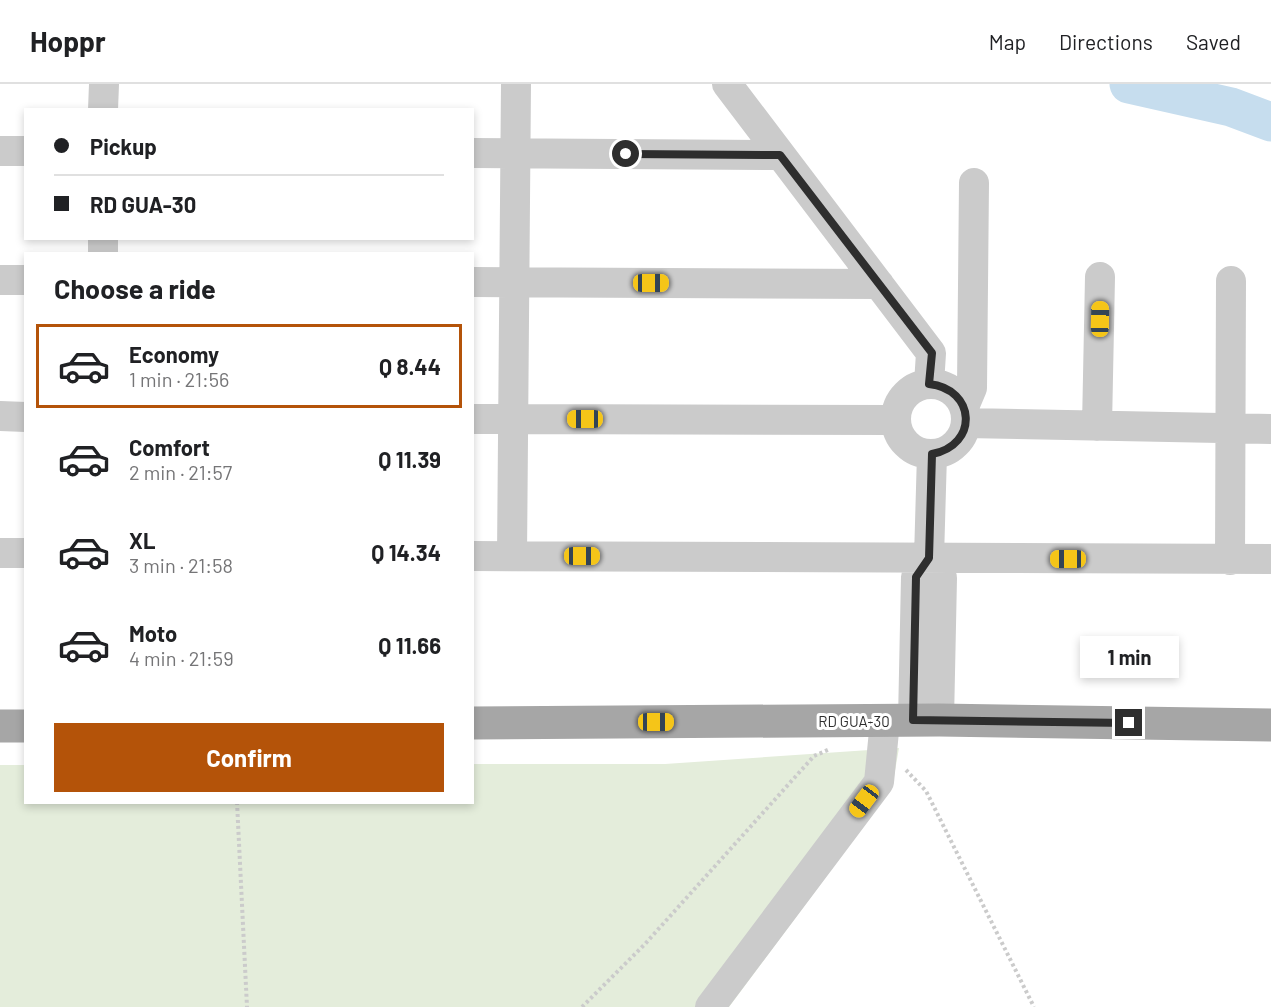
<!DOCTYPE html>
<meta charset="utf-8">
<style>
:root{--surface:#fff;--page:#f6f6f6;--text:#202124;--muted:#757577;--line:#e0e0e0;--accent:#b45309}
body{margin:0;font-family:Barlow,sans-serif;background:var(--page);color:var(--text);height:100vh;display:flex;flex-direction:column;font-size:22px;white-space:nowrap}
*{box-sizing:border-box;margin:0}
p{font-size:20px;color:var(--muted)}
.icon{flex:none;width:33px;height:33px;fill:none;stroke:currentColor;stroke-width:2;stroke-linecap:round;stroke-linejoin:round}
.map{position:relative;flex:1;overflow:hidden}
.drawer{position:absolute;left:24px;top:168px;width:450px;height:552px;display:flex;flex-direction:column;background:var(--surface);border-radius:0px;box-shadow:0 3px 9px #0003}
.drawer>*{flex:none}
.banner{position:absolute;left:24px;top:24px;width:450px;height:132px;border-radius:0px;box-shadow:0 3px 9px #0003;display:grid;align-content:center;height:132px;padding:0 30px;background:var(--surface)}
.end{position:absolute;width:27px;height:27px;margin:-14px;border:8px solid #2e2e2e;background:#fff;box-shadow:0 0 0 3px #fff}
.from{border-radius:50%}
.bubble{position:absolute;height:42px;border-radius:0px;background:var(--surface);box-shadow:0 3px 9px #0003;font-size:20px;font-weight:700;line-height:42px;text-align:center}
.car{position:absolute;width:18px;height:36px;margin:-18px -9px;border-radius:8px;box-shadow:0 0 4px 2px #0007;background:linear-gradient(#f5c518 24%,#345 0 40%,#f5c518 0 76%,#345 0 86%,#f5c518 0)}
.banner b{display:flex;align-items:center;gap:21px;height:57px;font-size:22px}
.banner b+b{border-top:2px solid var(--line)}
.banner i{width:15px;height:15px;background:var(--text)}
ul{padding:0;list-style:none}
li{display:flex;align-items:center;gap:18px;height:84px;margin:0 12px 9px;padding:0 18px;border:3px solid transparent;border-radius:0px}
li div{flex:1}
li b{display:block;font-size:22px}
li em{font-style:normal;font-weight:700}
li.current{border-color:var(--accent)}
li>.icon{width:54px;height:54px;stroke-width:1.5}
h2{padding:0 30px;font-size:27px;line-height:72px}
.cta{display:flex;gap:12px;margin-top:auto;padding:12px 30px}
.cta a{flex:1;height:69px;border-radius:0px;background:var(--accent);color:#fff;font-size:24px;font-weight:700;line-height:69px;text-align:center}
header{display:flex;align-items:center;gap:36px;box-sizing:border-box;height:84px;padding:0 30px;background:var(--surface);border-bottom:2px solid var(--line)}
header strong{font-size:28px}
nav{display:flex;gap:33px;margin-inline-start:auto;font-size:21px}
.map>svg:first-child{display:block}
</style>
<header>
<strong>Hoppr</strong>
<nav><a>Map</a><a>Directions</a><a>Saved</a></nav>
</header>
<div class="map">
<svg width="1271" height="923" viewBox="0 0 1271 923">
<rect width="100%" height="100%" fill="#fff"/>
<path fill="#e4eddb" d="M899,664L892,704L729,923H0V681H25L26,718H472L473,680H665Z"/>
<g fill="none" stroke-linecap="round" stroke-linejoin="round">
<path stroke="#c6ddee" stroke-width="39" d="M1129,0L1231,23L1271,38"/>
<path stroke="#cbcbcb" stroke-width="4" stroke-dasharray="3 3" stroke-linecap="butt" d="M906,686L926,707L1034,923
M237,718L247,923
M582,923L645,860L814,672L830,665"/>
<path stroke="#cbcbcb" stroke-width="30" d="M727,0L931,269L929,300
M103,26L104,0
M0,67H26
M472,69L780,71
M103,170V154
M0,196H26
M472,198L879,200
M896 335a35 35 0 1 1 70 0a35 35 0 1 1-70 0Z
M964,323L972,304L974,99
M0,332L26,333
M472,335L895,336
M966,339L1271,345
M1097,342L1100,193
M0,469H26
M472,472L1271,475
M512,472L516,0
M929,474L942,494L939,636
M1230,476L1231,197
M913,636L916,493L929,474L932,370
M710,923L879,698L885,637"/>
<path stroke="#a6a6a6" stroke-width="33" d="M472,639L939,636L1271,641
M0,642H26"/>
</g>
<g fill="none" stroke-linecap="round" stroke-linejoin="round">
<path stroke="#2e2e2e" stroke-width="8" d="M626,70L780,71L932,269L929,300C976,305 979,361 932,370L929,474L916,493L913,636L1129,639"/>
</g>
<g text-anchor="middle" dominant-baseline="central" stroke-width="6" stroke-linejoin="round" paint-order="stroke">
<g font-size="15" fill="#2e2e2e" stroke="#fff">
<text x="854" y="637">RD GUA-30</text>
</g>
</g>
</svg>
<i class="end from" style="left:626px;top:70px"></i>
<i class="end" style="left:1129px;top:639px"></i>
<div class="bubble" style="left:1080px;top:552px;width:99px">1 min</div>
<i class="car" style="left:651px;top:199px;rotate:90deg"></i>
<i class="car" style="left:1100px;top:235px;rotate:1deg"></i>
<i class="car" style="left:585px;top:335px;rotate:270deg"></i>
<i class="car" style="left:582px;top:472px;rotate:90deg"></i>
<i class="car" style="left:1068px;top:475px;rotate:270deg"></i>
<i class="car" style="left:656px;top:638px;rotate:90deg"></i>
<i class="car" style="left:864px;top:717px;rotate:217deg"></i>
<div class="banner">
<b><i class="from"></i>Pickup</b>
<b><i></i>RD GUA-30</b>
</div>
<section class="drawer">
<h2>Choose a ride</h2>
<ul>
<li class="current"><svg class="icon" aria-label="car" viewBox="0 0 24 24"><path d="M5 17H2v-5l4-1 3-4h7l3 4 3 1v5h-3M9 17h6M6 11h13"/><circle cx="7" cy="17" r="2"/><circle cx="17" cy="17" r="2"/></svg><div><b>Economy</b><p>1 min · 21:56</p></div><em>Q 8.44</em></li>
<li><svg class="icon" aria-label="car" viewBox="0 0 24 24"><path d="M5 17H2v-5l4-1 3-4h7l3 4 3 1v5h-3M9 17h6M6 11h13"/><circle cx="7" cy="17" r="2"/><circle cx="17" cy="17" r="2"/></svg><div><b>Comfort</b><p>2 min · 21:57</p></div><em>Q 11.39</em></li>
<li><svg class="icon" aria-label="car" viewBox="0 0 24 24"><path d="M5 17H2v-5l4-1 3-4h7l3 4 3 1v5h-3M9 17h6M6 11h13"/><circle cx="7" cy="17" r="2"/><circle cx="17" cy="17" r="2"/></svg><div><b>XL</b><p>3 min · 21:58</p></div><em>Q 14.34</em></li>
<li><svg class="icon" aria-label="car" viewBox="0 0 24 24"><path d="M5 17H2v-5l4-1 3-4h7l3 4 3 1v5h-3M9 17h6M6 11h13"/><circle cx="7" cy="17" r="2"/><circle cx="17" cy="17" r="2"/></svg><div><b>Moto</b><p>4 min · 21:59</p></div><em>Q 11.66</em></li>
</ul>
<div class="cta"><a>Confirm</a></div>
</section>
</div>
